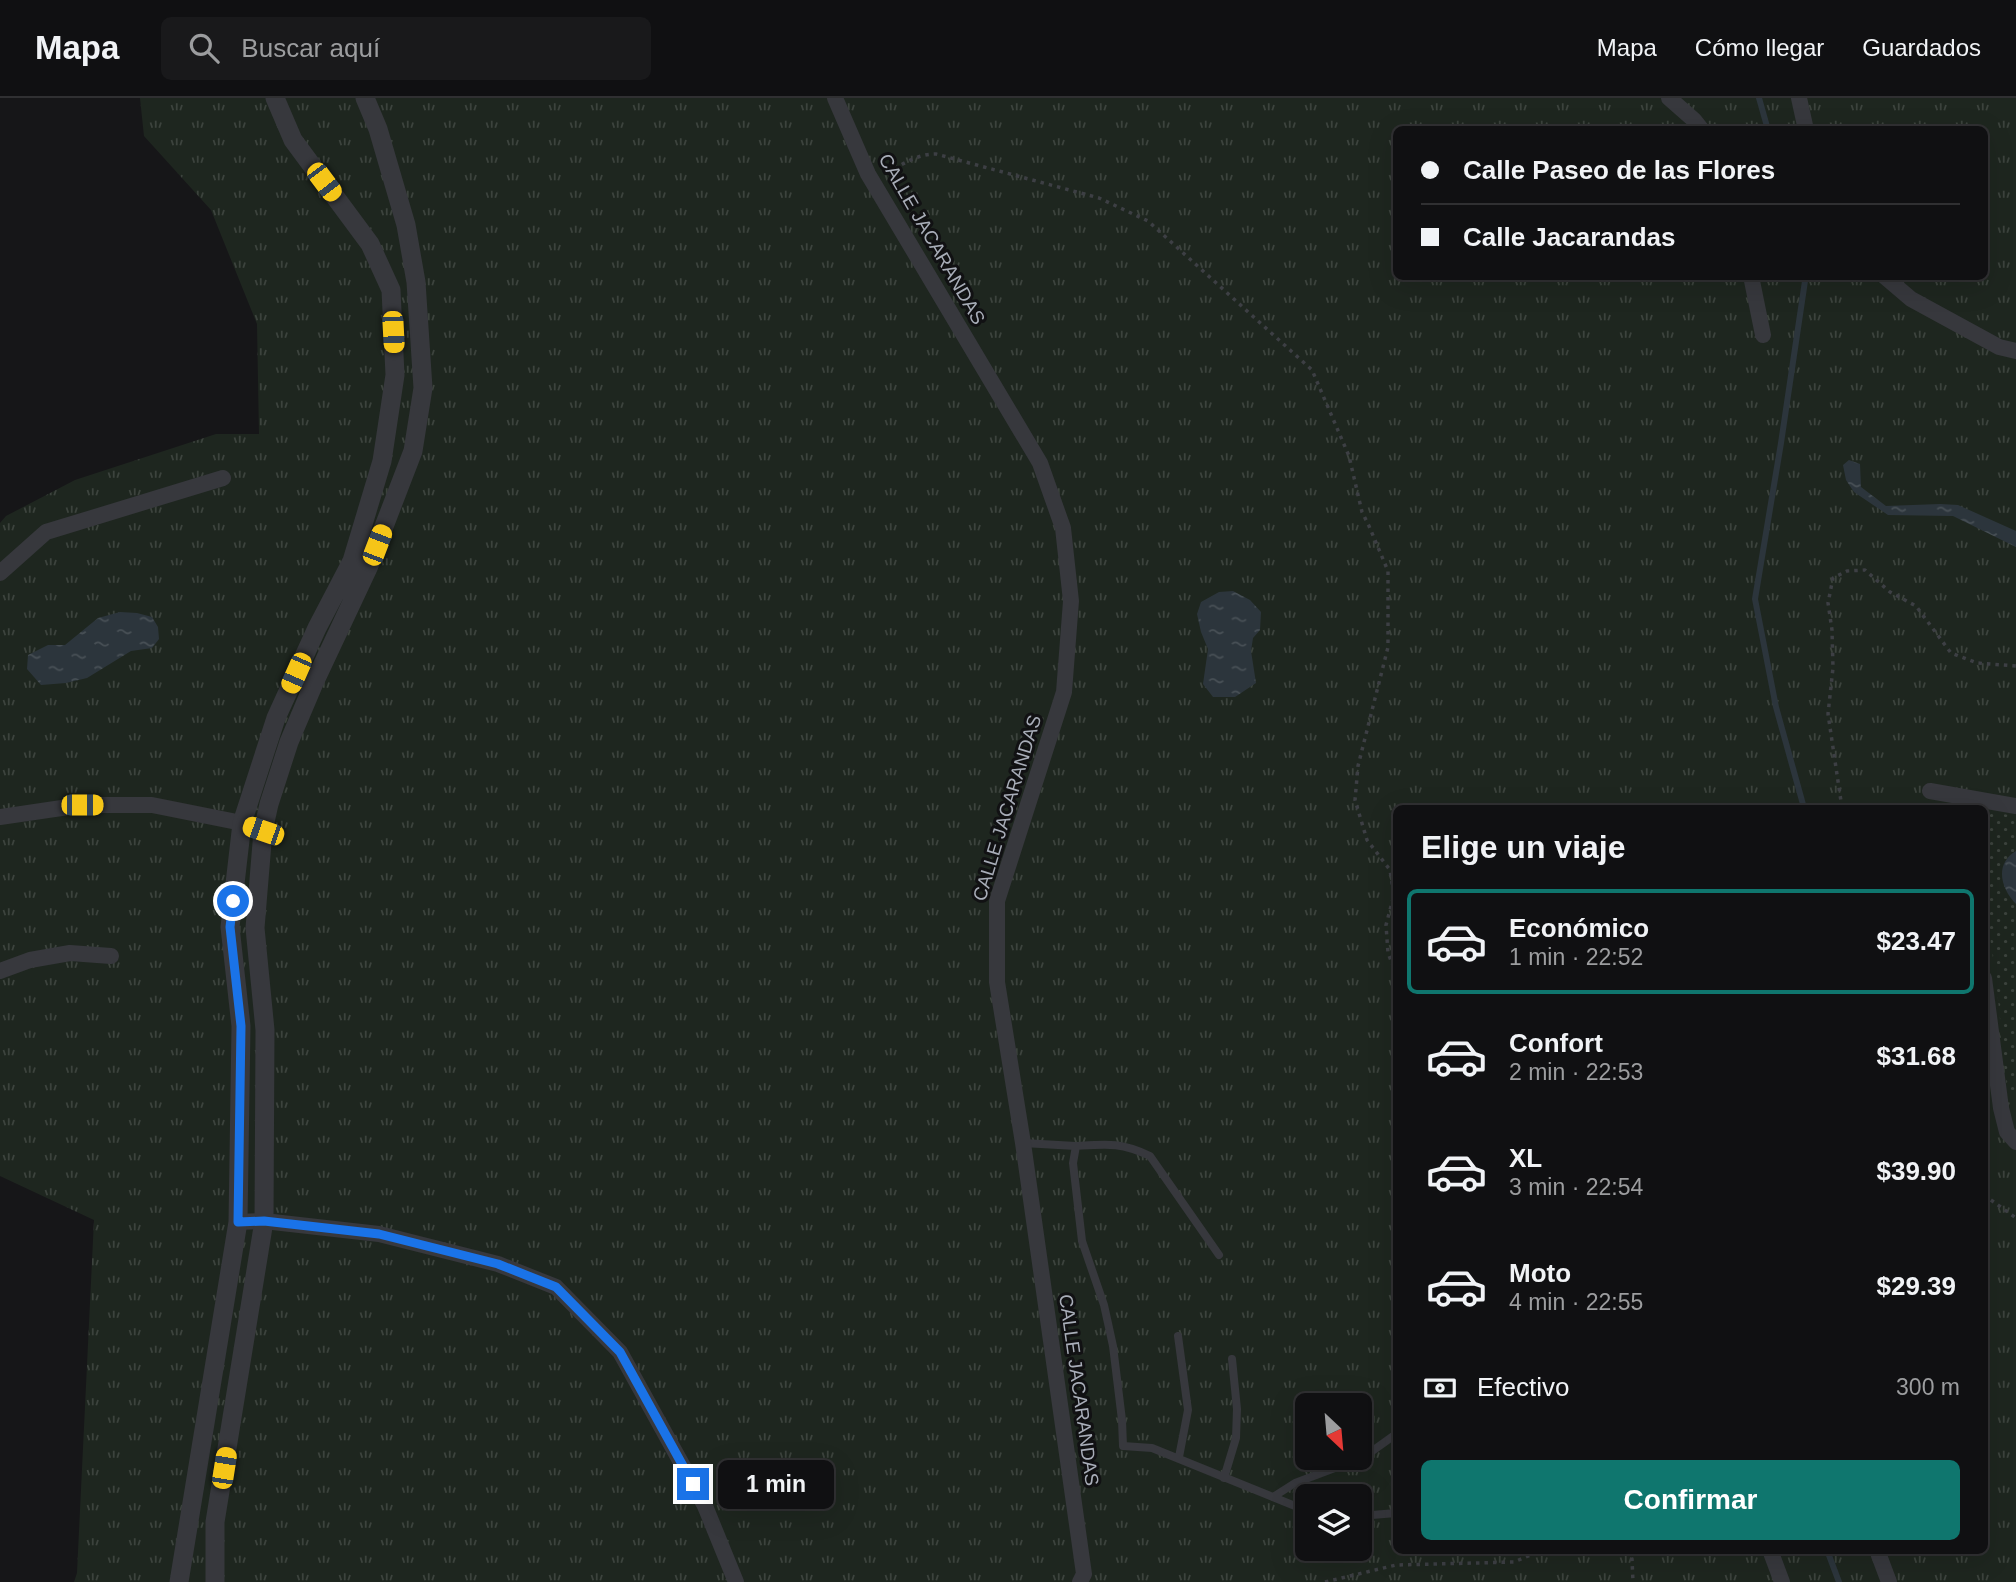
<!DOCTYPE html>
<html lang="es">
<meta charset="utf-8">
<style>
:root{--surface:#101012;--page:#19191b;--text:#f1f3f6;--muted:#9c9d9f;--line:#303032;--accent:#0f766e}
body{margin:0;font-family:Helvetica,sans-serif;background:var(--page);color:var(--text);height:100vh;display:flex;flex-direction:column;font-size:26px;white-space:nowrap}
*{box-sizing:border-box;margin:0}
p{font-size:23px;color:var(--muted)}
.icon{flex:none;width:38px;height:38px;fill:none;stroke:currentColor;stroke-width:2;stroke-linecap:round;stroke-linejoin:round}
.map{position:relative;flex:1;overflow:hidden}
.panel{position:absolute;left:1393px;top:707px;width:595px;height:749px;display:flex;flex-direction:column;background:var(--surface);border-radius:10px;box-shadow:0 7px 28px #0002,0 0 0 2px var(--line)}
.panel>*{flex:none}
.hud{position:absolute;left:1393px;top:28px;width:595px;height:154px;border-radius:10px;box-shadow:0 7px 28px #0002,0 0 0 2px var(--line);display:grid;align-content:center;height:154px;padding:0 28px;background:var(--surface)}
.needle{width:46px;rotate:154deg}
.tools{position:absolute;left:1295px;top:1295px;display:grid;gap:14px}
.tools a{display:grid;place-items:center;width:77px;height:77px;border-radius:10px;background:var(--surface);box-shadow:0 7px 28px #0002,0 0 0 2px var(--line);font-size:35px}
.end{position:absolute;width:32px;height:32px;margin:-16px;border:9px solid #1a73e8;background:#fff;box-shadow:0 0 0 4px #fff}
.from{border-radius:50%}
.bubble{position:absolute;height:49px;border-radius:10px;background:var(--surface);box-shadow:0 7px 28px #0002,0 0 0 2px var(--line);font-size:23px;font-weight:700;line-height:49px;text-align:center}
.car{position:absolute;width:21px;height:42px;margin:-21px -10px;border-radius:9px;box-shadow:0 0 5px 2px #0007;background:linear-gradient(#f5c518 24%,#345 0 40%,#f5c518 0 76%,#345 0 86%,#f5c518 0)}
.hud b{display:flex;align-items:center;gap:24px;height:66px;font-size:26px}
.hud b+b{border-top:2px solid var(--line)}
.hud i{width:18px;height:18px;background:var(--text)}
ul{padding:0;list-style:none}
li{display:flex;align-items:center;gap:21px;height:105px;margin:0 14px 10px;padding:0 14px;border:4px solid transparent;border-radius:10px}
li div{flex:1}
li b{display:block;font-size:26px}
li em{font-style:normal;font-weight:700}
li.on{border-color:var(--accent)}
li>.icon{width:63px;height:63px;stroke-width:1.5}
h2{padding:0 28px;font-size:32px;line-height:84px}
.pay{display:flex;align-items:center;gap:18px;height:77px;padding:0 28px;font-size:26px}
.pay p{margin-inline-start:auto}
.cta{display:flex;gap:14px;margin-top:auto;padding:14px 28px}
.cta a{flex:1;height:80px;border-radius:10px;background:var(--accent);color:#fff;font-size:28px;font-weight:700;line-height:80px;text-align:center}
header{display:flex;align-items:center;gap:42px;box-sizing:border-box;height:98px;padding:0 35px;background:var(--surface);border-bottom:2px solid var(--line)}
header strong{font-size:33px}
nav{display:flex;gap:38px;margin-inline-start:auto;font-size:24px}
.search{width:490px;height:63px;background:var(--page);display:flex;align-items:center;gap:18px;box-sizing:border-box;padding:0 24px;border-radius:10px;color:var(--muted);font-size:26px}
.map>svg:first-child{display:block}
</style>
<header>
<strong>Mapa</strong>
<div class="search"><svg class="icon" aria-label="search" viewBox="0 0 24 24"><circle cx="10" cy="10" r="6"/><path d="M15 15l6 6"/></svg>Buscar aquí</div>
<nav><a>Mapa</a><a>Cómo llegar</a><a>Guardados</a></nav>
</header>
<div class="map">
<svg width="2016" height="1484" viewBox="0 0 2016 1484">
<defs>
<pattern id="grass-tufts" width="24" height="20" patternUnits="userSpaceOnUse" patternTransform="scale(1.75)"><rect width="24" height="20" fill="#1e261f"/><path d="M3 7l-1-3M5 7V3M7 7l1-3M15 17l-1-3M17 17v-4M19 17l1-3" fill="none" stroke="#3c433d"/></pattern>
<pattern id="park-dots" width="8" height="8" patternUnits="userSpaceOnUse" patternTransform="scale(1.75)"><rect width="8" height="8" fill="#1e261f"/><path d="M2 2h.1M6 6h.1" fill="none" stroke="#3c433d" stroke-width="1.8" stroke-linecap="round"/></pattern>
<pattern id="water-ripples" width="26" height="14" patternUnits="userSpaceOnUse" patternTransform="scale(1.75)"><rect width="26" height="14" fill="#2c353c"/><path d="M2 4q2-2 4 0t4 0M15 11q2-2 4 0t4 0" fill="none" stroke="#485056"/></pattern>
</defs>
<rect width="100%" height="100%" fill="#161618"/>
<path fill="url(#grass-tufts)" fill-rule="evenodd" d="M140,0H2016V1484H74L77,1475L94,1122L0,1078V425L6,418L75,382L216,336H259L257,226L211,112L144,38ZM1396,32H1984V178H1396ZM1396,710H1984V1452H1396ZM1307,1307H1360V1360H1307ZM1307,1398H1360V1451H1307Z"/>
<path fill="url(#park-dots)" d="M1990,714L2016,718V997L2014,999L2007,991L1997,891L1985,800L1984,719Z"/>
<path fill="url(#water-ripples)" d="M1849,362L1860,366L1861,389L1886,408L1940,406L1958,407L2016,433V449L1953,418L1888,417L1854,394L1846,382L1843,367Z
M1233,493L1250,502L1261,514L1260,532L1253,540L1251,553L1256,585L1235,599H1213L1203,586L1208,551L1201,534L1197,516L1201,504L1219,494Z
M120,514L137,515L152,519L158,529L159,541L152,550L131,553L87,580L66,585L41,587L27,571L28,557L48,547H65L98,520Z
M2016,753V806C2001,791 1994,766 2016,753Z"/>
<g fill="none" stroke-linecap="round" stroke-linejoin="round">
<path stroke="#2c353c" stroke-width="6" d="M1759,0L1768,32
M1804,710L1776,609L1755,501L1781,345L1805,183L1804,178
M1827,1452L1839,1484"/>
<path stroke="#3d3f44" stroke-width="3.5" stroke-dasharray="3.5 5" stroke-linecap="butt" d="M887,75C903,66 917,56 936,56L1099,100L1148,123L1312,272L1349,358L1362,414L1369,428L1388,473V549L1358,668L1355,702L1367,742L1390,772L1394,797L1386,827L1388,855L1396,875
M1842,710L1828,616L1833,570L1832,532L1828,505L1833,480L1847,473L1865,472L1890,494L1916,508L1951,555L1977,565L2016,568
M1984,1097L2016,1120
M1628,1452L1632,1461L1633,1484
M1325,1484L1396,1467L1514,1464L1542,1452"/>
<path stroke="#37383d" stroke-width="8" d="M1023,1045L1076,1048L1073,1065L1082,1143L1104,1207L1113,1248L1122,1322L1123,1348L1152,1350L1300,1410L1307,1411
M1076,1048C1107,1046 1121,1044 1150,1058L1219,1157
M1178,1238L1188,1312L1179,1359
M1224,1380L1236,1340L1237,1311L1232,1261
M1273,1399L1295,1385L1364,1359L1396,1336
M1360,1418L1396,1415"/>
<path stroke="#37383d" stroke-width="16" d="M835,0L868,76L1040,365L1063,430L1071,503L1064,594L997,803V884L1023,1045L1084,1476L1080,1484
M1669,0L1694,22L1702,32
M1799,0L1806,32
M1751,178L1763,237
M1884,178L1911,201L1999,249L2016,253
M0,475L46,434L223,380
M1930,693L2016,708
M0,719L82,707H152L242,725L263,733
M0,873L30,862L70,855L111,858
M1984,880L2001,1010L2007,1034L2016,1044
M238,1124L264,1123L379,1136L498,1166L556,1189L620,1254L705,1408L736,1484
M1770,1452L1782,1484
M1877,1452L1889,1484"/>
<path stroke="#37383d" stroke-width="19" d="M179,1484L238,1124L241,928L230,829L242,725L276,620L317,530L352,463L382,363L395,277L391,192L370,146L293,42L275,0
M215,1484V1424L264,1123L265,932L255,830L263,733L269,706L289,644L314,585L368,470L413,353L423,290L416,184L406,127L378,31L365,0"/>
</g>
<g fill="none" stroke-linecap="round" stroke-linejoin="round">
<path stroke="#1a73e8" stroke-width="9" d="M233,803L230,829L241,928L238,1124L264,1123L379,1136L498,1166L556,1189L620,1254L693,1386"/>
</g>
<g text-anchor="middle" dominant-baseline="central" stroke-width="6" stroke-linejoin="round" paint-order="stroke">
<g font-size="19" fill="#a8adb8" stroke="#111113">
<text transform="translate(932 141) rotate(60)">CALLE JACARANDAS</text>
<text transform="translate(1007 710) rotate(-73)">CALLE JACARANDAS</text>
<text transform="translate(1079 1292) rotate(82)">CALLE JACARANDAS</text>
</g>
</g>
</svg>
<div class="tools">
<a><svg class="needle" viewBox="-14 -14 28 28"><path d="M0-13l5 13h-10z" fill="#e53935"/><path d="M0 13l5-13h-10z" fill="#9c9d9f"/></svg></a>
<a><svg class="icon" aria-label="layers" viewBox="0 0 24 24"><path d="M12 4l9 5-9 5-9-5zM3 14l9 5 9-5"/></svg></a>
</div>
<i class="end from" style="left:233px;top:803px"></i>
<i class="end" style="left:693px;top:1386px"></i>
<div class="bubble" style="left:718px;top:1362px;width:116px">1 min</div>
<i class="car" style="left:324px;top:84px;rotate:143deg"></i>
<i class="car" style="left:393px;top:234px;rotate:177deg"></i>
<i class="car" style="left:377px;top:447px;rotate:21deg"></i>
<i class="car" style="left:296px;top:575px;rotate:204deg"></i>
<i class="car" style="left:82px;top:707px;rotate:90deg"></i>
<i class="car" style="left:263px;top:733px;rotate:289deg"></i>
<i class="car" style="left:224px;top:1370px;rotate:9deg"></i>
<div class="hud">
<b><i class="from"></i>Calle Paseo de las Flores</b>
<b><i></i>Calle Jacarandas</b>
</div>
<section class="panel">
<h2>Elige un viaje</h2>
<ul>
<li class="on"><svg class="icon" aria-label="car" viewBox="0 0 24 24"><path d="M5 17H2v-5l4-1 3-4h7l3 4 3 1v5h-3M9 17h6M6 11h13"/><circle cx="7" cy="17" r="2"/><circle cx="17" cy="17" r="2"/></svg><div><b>Económico</b><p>1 min · 22:52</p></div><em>$23.47</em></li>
<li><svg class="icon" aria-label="car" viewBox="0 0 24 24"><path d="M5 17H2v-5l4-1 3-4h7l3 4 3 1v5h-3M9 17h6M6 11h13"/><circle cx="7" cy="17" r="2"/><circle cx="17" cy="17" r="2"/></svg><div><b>Confort</b><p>2 min · 22:53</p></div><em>$31.68</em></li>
<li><svg class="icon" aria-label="car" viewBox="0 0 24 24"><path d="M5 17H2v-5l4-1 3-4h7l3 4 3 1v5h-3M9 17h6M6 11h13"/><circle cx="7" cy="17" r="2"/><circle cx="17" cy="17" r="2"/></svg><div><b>XL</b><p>3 min · 22:54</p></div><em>$39.90</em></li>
<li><svg class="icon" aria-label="car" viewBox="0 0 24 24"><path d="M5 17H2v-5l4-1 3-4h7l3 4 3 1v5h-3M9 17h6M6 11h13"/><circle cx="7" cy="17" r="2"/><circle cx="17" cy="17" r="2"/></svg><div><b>Moto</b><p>4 min · 22:55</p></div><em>$29.39</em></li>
</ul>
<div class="pay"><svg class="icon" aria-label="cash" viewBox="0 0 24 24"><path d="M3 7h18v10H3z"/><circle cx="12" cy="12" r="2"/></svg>Efectivo<p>300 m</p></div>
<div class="cta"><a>Confirmar</a></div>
</section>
</div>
